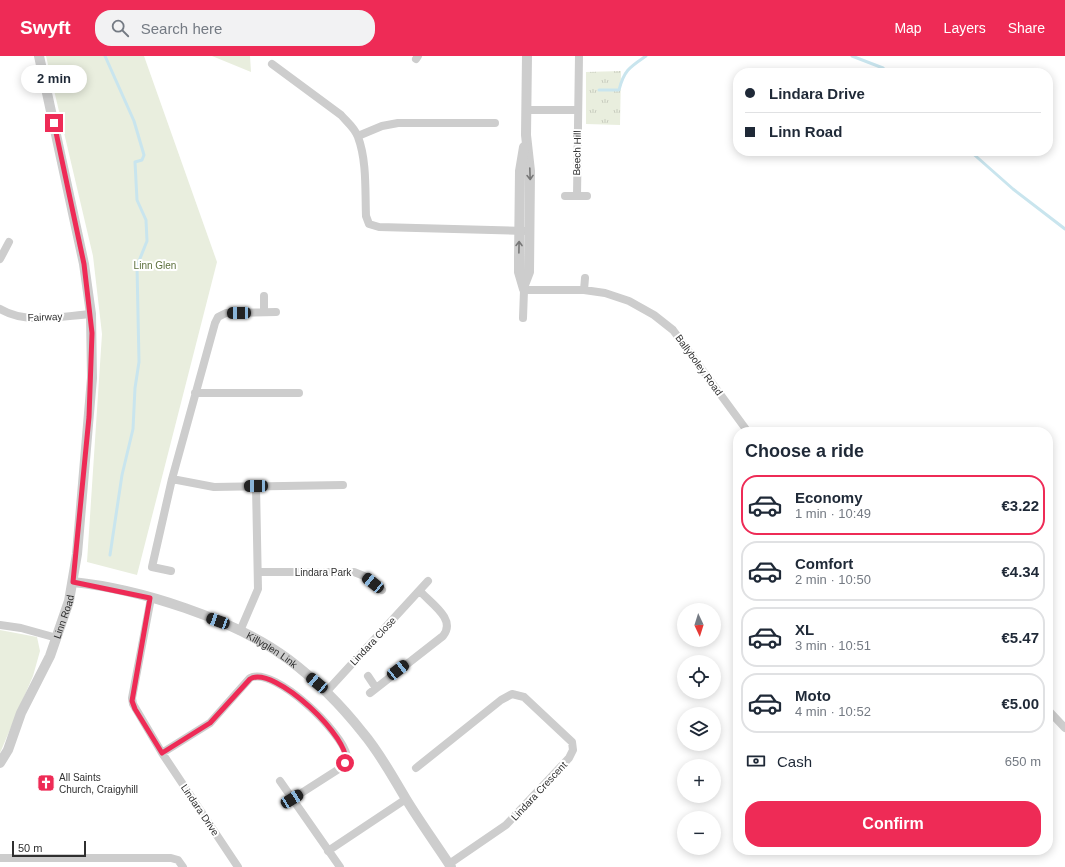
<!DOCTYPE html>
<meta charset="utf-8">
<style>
:root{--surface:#fff;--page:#f2f2f3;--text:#1f2937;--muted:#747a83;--line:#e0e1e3;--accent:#ee2b56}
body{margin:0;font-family:Helvetica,sans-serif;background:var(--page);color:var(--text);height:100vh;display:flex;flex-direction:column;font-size:15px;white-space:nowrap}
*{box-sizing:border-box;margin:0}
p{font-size:13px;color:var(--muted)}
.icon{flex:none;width:22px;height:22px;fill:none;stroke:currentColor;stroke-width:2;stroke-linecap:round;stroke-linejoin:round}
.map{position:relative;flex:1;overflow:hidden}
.drawer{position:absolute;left:733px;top:371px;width:320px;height:428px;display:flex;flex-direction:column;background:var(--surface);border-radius:16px;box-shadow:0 2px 10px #0003}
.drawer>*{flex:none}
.top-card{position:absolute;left:733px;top:12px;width:320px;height:88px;border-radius:16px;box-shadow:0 2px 10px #0003;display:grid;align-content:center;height:88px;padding:0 12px;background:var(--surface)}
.needle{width:26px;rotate:176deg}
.controls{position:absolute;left:677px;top:547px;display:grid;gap:8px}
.controls a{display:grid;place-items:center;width:44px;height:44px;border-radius:50%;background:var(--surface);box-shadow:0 2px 10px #0003;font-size:20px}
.scale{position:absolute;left:12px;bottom:10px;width:74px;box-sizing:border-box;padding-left:4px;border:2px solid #303030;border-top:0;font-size:11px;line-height:14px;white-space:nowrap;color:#303030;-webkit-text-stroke:3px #fff;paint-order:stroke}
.end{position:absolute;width:18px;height:18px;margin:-9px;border:5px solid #ee2b56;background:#fff;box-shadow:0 0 0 2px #fff}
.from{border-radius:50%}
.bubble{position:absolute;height:28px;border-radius:14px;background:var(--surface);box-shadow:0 2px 10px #0003;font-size:13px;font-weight:700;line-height:28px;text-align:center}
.car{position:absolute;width:12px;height:24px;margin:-12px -6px;border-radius:5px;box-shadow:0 0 3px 1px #0007;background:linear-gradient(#222 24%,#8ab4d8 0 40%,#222 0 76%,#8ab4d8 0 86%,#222 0)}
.top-card b{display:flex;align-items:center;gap:14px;height:38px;font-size:15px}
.top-card b+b{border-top:1px solid var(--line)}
.top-card i{width:10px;height:10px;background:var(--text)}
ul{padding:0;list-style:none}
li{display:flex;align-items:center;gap:12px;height:60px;margin:0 8px 6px;padding:0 4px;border:2px solid var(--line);border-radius:16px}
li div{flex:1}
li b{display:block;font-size:15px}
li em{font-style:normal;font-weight:700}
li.current{border-color:var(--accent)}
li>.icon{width:36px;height:36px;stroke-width:1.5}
h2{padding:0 12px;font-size:18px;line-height:48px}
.pay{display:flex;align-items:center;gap:10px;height:44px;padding:0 12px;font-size:15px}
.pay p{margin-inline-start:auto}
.button{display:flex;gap:8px;margin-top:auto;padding:8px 12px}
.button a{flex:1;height:46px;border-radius:16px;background:var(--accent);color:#fff;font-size:16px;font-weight:700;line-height:46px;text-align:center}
header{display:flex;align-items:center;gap:24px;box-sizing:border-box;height:56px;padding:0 20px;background:var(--accent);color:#fff}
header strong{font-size:19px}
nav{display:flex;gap:22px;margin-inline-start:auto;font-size:14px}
.search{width:280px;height:36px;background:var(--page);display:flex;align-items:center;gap:10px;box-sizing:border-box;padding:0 14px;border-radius:16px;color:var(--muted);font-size:15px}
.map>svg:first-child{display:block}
</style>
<header>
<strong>Swyft</strong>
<div class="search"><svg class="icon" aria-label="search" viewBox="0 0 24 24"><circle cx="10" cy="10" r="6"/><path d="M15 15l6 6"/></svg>Search here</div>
<nav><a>Map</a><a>Layers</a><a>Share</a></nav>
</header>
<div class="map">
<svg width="1065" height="811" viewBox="0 0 1065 811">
<defs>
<pattern id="grass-tufts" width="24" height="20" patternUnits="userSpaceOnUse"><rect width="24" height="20" fill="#e9eede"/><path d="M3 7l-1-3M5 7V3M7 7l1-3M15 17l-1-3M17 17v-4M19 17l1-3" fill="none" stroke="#c8ccbf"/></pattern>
</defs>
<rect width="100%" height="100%" fill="#fff"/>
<path fill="url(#grass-tufts)" d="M621,15L620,69L586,68V16Z"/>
<path fill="#e9eede" d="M46,0H144L217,206L137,519L87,506L102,278L93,200Z
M212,0H250L251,16Z
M0,574L37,581L40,595L33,620L0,697Z"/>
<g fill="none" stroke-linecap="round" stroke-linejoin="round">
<path stroke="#c9e5ee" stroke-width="3" d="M105,0L134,65L144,99L142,104L135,106L137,144L146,164L147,185L137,210L139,306L135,332L133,373L122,419L110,499
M852,0L883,12L887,17
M599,34H619C624,14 630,11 646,0
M970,95L1013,133L1065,173"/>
<path stroke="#cdcdcd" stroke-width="8" d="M416,3L418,0
M272,8L341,59C347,66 355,72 358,81C367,105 365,135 366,160L369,168L379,171L525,175
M527,54H578
M358,80L382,70L398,67H495
M565,140H587
M577,140L579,0
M0,203L9,186
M584,234L585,222
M0,253C27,269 62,260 91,258
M264,256V240
M523,262L524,234H584L605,237L629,245L654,259L673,274L748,376
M195,337H299
M172,423L214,431L343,429
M171,515L152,511L172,423L215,267L218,261L226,257L276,256
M258,516H354L364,520L382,534
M151,542L132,642L133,648L162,697L238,811
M0,569L21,572L57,582
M240,575L258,533L256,430
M368,620L376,632
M327,635L428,525
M370,637L443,580C457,563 430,547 420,535
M1048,654L1065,672
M162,697L210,667L250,622C275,610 343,677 347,700C347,705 345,708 342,711L292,743
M416,712L501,644L512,638L524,641L572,686L573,694L569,702L506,769L449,808
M280,725L340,811
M328,795L406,743
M0,802H171L178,804L183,811"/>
<g stroke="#cdcdcd" stroke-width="10">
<path d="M524,229L529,216L530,115L526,79L527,0"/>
<path d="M524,233L519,216V203L520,115L524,91"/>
<path id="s1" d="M73,526C140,533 234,563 288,603C316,624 341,649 363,677C380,697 392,720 406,743C420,766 436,788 451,811"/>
<path id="s2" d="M0,707L8,694L21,657L50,600L69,545L77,498L92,322L91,258L84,208L39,0"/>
</g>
</g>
<defs><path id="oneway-shaft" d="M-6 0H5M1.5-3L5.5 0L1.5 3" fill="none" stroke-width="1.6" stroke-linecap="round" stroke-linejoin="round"/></defs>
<g stroke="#777">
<use href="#oneway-shaft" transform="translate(530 118) rotate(88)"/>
<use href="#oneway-shaft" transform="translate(519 191) rotate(-89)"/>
</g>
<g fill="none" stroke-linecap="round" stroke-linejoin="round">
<path stroke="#ee2b56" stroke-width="5" d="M54,67L84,208L92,277L89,361L73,526L150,542L132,645L135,653L162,697L210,667L250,623C274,608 354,685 345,707"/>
</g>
<defs>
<g id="church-square" transform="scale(0.9)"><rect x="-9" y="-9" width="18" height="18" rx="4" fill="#ee2b56" stroke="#fff"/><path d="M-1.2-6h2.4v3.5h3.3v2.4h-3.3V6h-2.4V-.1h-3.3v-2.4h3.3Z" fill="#fff"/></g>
</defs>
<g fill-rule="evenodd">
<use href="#church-square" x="46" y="727"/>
</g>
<g text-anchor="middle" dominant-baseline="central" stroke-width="4" stroke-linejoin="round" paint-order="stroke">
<g font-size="10" fill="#303030" stroke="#fff">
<text transform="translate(577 97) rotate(-89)">Beech Hill</text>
<text transform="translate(45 261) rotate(-2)">Fairway</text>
<text transform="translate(699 309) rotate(54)">Ballyboley Road</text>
<text x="323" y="516">Lindara Park</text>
<text stroke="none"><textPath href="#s2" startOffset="160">Linn Road</textPath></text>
<text transform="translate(373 585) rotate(-47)">Lindara Close</text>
<text stroke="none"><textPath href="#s1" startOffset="212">Killyglen Link</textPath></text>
<text transform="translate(539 735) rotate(-47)">Lindara Crescent</text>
<text transform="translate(200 754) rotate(56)">Lindara Drive</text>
</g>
<g font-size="10" fill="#5b6f3b" stroke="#fff">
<text x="155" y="209">Linn Glen</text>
</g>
<g font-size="10" fill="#303030" stroke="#fff" text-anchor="start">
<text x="59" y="721">All Saints<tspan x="59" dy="12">Church, Craigyhill</tspan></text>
</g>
</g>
</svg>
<div class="controls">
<a><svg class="needle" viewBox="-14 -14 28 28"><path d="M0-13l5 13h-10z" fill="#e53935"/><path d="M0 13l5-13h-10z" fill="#747a83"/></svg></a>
<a><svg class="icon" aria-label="locate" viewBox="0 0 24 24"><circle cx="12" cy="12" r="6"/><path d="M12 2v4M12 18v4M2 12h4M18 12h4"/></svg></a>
<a><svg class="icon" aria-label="layers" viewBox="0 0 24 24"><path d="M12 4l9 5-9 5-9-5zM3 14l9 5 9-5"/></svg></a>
<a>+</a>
<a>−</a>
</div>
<div class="scale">50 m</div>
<i class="end from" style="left:345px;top:707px"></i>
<i class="end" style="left:54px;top:67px"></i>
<div class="bubble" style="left:21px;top:9px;width:66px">2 min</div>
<i class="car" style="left:239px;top:257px;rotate:269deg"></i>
<i class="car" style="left:256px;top:430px;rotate:269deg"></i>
<i class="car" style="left:373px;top:527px;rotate:309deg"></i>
<i class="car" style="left:218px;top:565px;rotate:290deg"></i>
<i class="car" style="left:398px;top:614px;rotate:52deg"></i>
<i class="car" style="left:317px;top:627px;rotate:310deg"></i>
<i class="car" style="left:292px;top:743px;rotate:58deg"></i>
<div class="top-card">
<b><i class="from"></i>Lindara Drive</b>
<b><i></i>Linn Road</b>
</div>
<section class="drawer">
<h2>Choose a ride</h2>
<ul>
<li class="current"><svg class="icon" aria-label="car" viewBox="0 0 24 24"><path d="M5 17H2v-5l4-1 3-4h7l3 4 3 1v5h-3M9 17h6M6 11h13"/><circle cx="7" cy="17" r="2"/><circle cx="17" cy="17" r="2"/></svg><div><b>Economy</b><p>1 min · 10:49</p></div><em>€3.22</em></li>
<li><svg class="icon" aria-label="car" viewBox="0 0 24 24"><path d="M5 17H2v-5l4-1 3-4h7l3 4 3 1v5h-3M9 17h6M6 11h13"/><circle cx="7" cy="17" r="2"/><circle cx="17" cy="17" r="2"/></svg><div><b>Comfort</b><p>2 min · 10:50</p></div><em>€4.34</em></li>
<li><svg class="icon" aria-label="car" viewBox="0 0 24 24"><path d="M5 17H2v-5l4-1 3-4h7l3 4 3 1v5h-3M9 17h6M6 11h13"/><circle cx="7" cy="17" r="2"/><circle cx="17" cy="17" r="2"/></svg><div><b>XL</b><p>3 min · 10:51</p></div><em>€5.47</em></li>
<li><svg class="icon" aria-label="car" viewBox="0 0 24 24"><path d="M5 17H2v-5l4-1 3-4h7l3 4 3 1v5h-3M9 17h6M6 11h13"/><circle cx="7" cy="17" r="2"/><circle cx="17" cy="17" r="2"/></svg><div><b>Moto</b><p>4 min · 10:52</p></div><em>€5.00</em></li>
</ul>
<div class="pay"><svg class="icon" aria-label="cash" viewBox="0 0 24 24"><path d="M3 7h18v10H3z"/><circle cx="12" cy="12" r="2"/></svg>Cash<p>650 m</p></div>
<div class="button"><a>Confirm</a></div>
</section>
</div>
